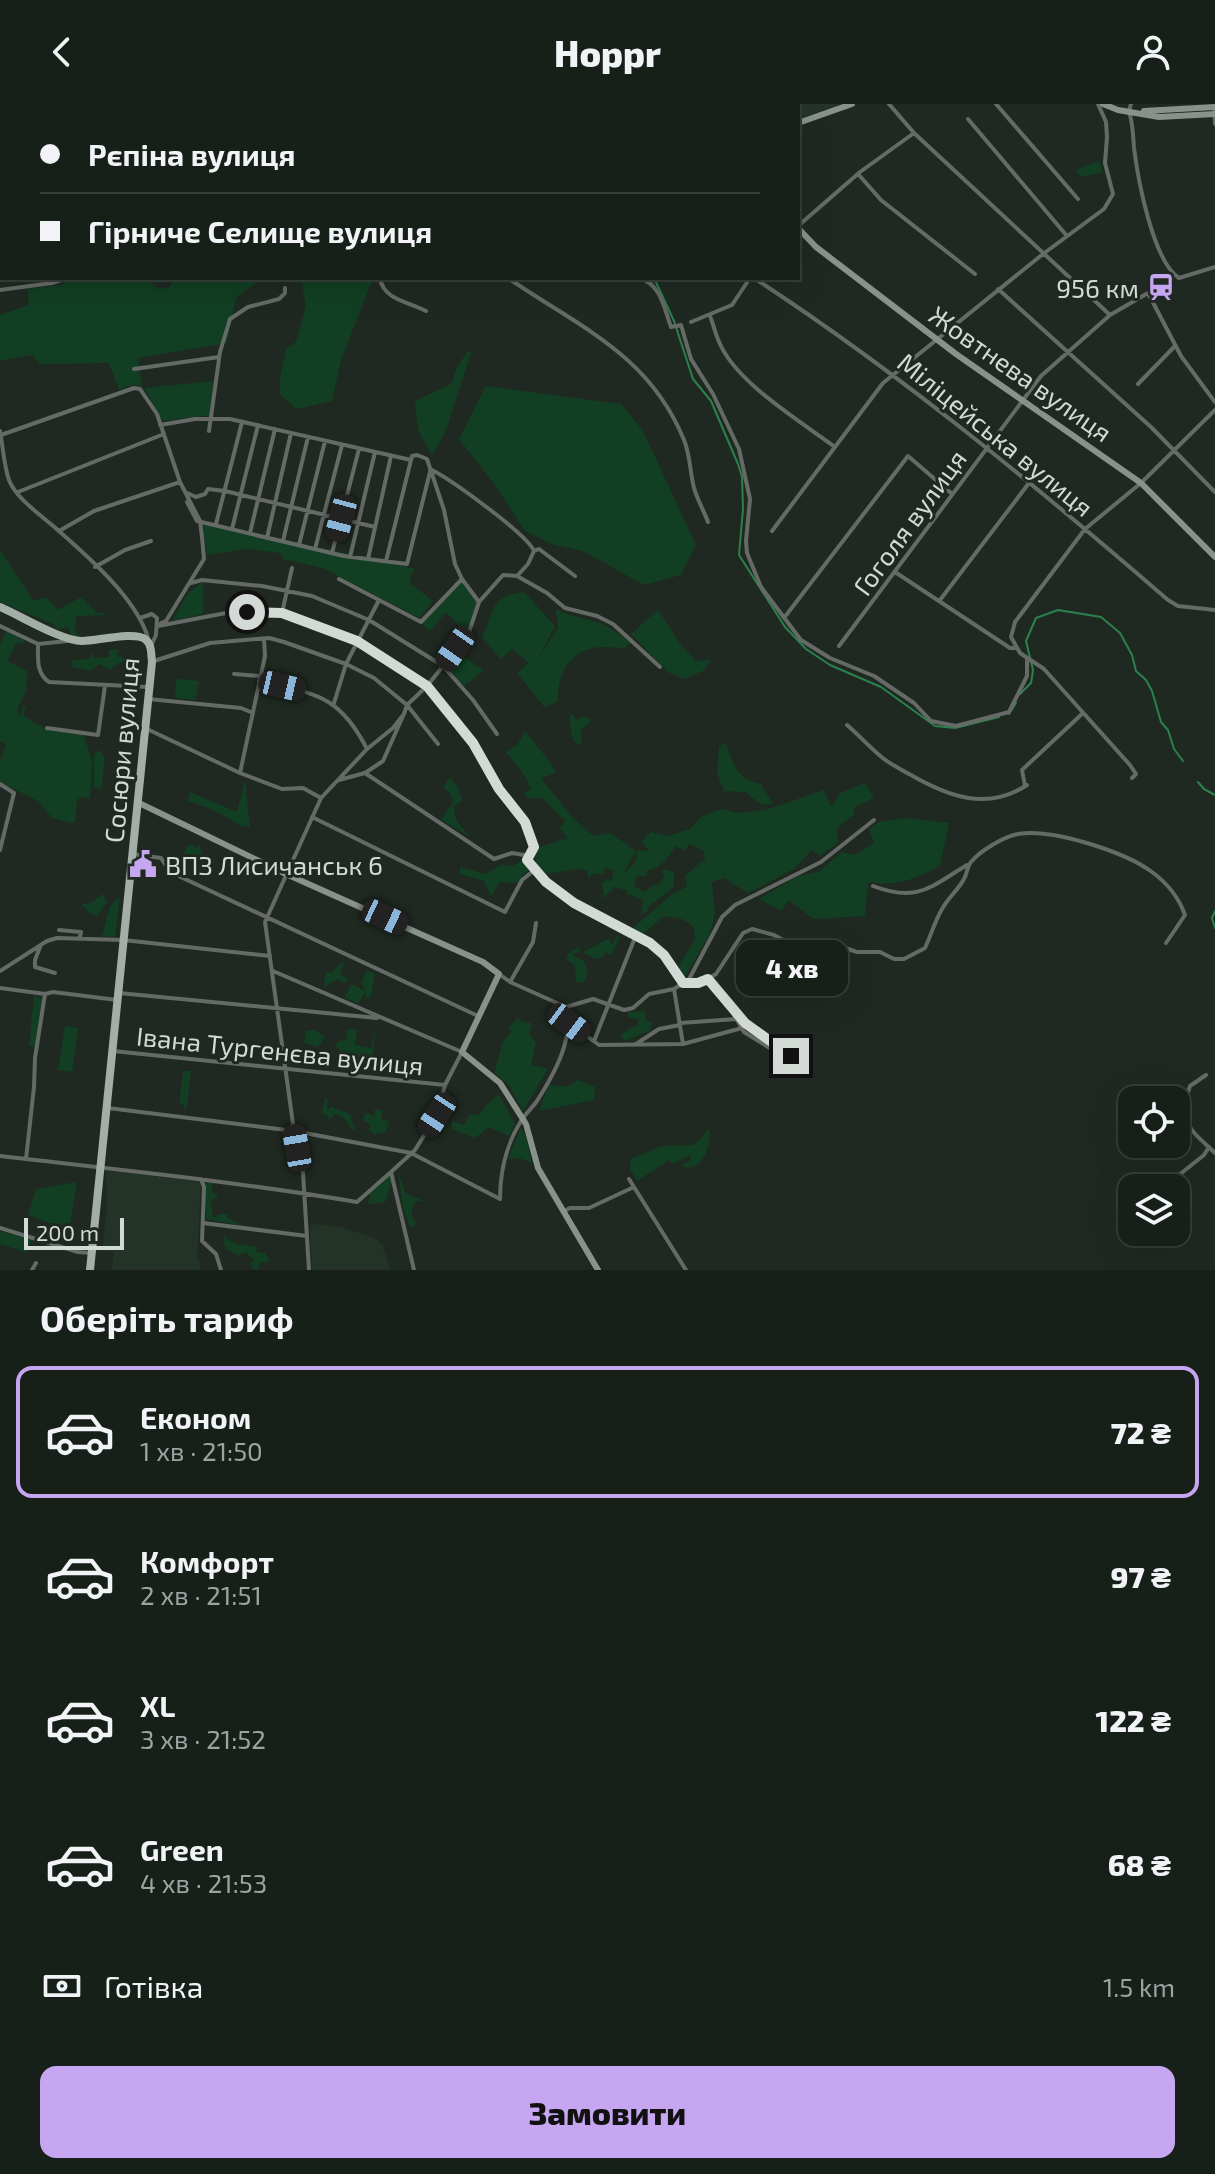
<!DOCTYPE html>
<html lang="uk">
<meta charset="utf-8">
<style>
:root{--surface:#171f19;--page:#242c26;--text:#f1f3f6;--muted:#9ea2a2;--line:#363d38;--accent:#c6a6f0}
body{margin:0;font-family:"Exo 2",sans-serif;background:var(--page);color:var(--text);height:100vh;display:flex;flex-direction:column;font-size:30px;white-space:nowrap}
*{box-sizing:border-box;margin:0}
p{font-size:26px;color:var(--muted)}
.icon{flex:none;width:44px;height:44px;fill:none;stroke:currentColor;stroke-width:2;stroke-linecap:round;stroke-linejoin:round}
.map{position:relative;height:1166px;overflow:hidden}
.details{display:flex;flex-direction:column;background:var(--surface);flex:1}
.details>*{flex:none}
.hud{position:absolute;left:0px;top:0px;width:800px;height:176px;box-shadow:0 8px 32px #0002,0 0 0 2px var(--line);display:grid;align-content:center;height:176px;padding:0 40px;background:var(--surface)}
.fabs{position:absolute;left:1118px;top:982px;display:grid;gap:16px}
.fabs a{display:grid;place-items:center;width:72px;height:72px;border-radius:16px;background:var(--surface);box-shadow:0 8px 32px #0002,0 0 0 2px var(--line);font-size:40px}
.scale{position:absolute;left:24px;bottom:20px;width:100px;box-sizing:border-box;padding-left:8px;border:4px solid #d3dad5;border-top:0;font-size:22px;line-height:28px;white-space:nowrap;color:#d3dad5;-webkit-text-stroke:6px #1f2921;paint-order:stroke}
.end{position:absolute;width:36px;height:36px;margin:-18px;border:10px solid #d3dad5;background:#111;box-shadow:0 0 0 4px #111}
.from{border-radius:50%}
.bubble{position:absolute;height:56px;border-radius:16px;background:var(--surface);box-shadow:0 8px 32px #0002,0 0 0 2px var(--line);font-size:26px;font-weight:800;line-height:56px;text-align:center}
.car{position:absolute;width:24px;height:48px;margin:-24px -12px;border-radius:10px;box-shadow:0 0 6px 2px #0007;background:linear-gradient(#222 24%,#8ab4d8 0 40%,#222 0 76%,#8ab4d8 0 86%,#222 0)}
.hud b{display:flex;align-items:center;gap:28px;height:76px;font-size:30px}
.hud b+b{border-top:2px solid var(--line)}
.hud i{width:20px;height:20px;background:var(--text)}
ul{padding:0;list-style:none}
li{display:flex;align-items:center;gap:24px;height:132px;margin:0 16px 12px;padding:0 24px;border:4px solid transparent;border-radius:16px}
li div{flex:1}
li b{display:block;font-size:30px}
li em{font-style:normal;font-weight:800}
li.selected{border-color:var(--accent)}
li>.icon{width:72px;height:72px;stroke-width:1.5}
h2{padding:0 40px;font-size:36px;line-height:96px}
.pay{display:flex;align-items:center;gap:20px;height:88px;padding:0 40px;font-size:30px}
.pay p{margin-inline-start:auto}
.action{display:flex;gap:16px;margin-top:auto;padding:16px 40px}
.action a{flex:1;height:92px;border-radius:16px;background:var(--accent);color:#111;font-size:32px;font-weight:800;line-height:92px;text-align:center}
header{display:flex;justify-content:space-between;align-items:center;height:104px;padding:0 40px;background:var(--surface);font-size:36px;font-weight:800}
.map>svg:first-child{display:block}
</style>
<header><svg class="icon" aria-label="back" viewBox="0 0 24 24"><path d="M15 5l-7 7 7 7"/></svg>Hoppr<svg class="icon" aria-label="person" viewBox="0 0 24 24"><circle cx="12" cy="8" r="4"/><path d="M4 21q1-7 8-7t8 7"/></svg></header>
<div class="map">
<svg width="1215" height="1166" viewBox="0 0 1215 1166">
<rect width="100%" height="100%" fill="#1f2921"/>
<path fill="#243328" d="M769,0H841L798,15V2Z
M106,1066L201,1078L197,1155L201,1158L200,1166H112L114,1148L102,1147L107,1102Z
M312,1120L341,1123L373,1133L383,1141L390,1166H312L310,1127Z"/>
<path fill="#123f23" d="M1099,57L1103,68L1081,73L1075,66Z
M70,174H144L159,185L169,184L175,174H262L236,194L227,239L138,254L142,282L133,281L119,286L109,259L40,260L32,251L0,257V211L29,201L27,185L62,181Z
M301,174H373L341,256L332,297L297,305L280,291V273L286,245L296,238L306,202Z
M468,247L471,249L445,329L432,351L418,326L415,297L451,280L457,263Z
M213,277L210,311L163,317L144,284Z
M486,282L621,300L643,327L696,441L681,471L644,481L583,447L551,440L525,427L495,381L459,335Z
M202,417L415,465L410,473L411,480L433,497L420,514L323,464L283,455L280,449L247,445L207,451Z
M0,446L34,497L46,493L58,506L81,493L97,509L111,511L76,512L75,527L80,533L72,532L68,524L56,525L55,521L0,498Z
M203,478V510L172,517L188,489Z
M462,478L478,498L471,521L451,546L445,541L459,522L446,508L430,527L422,520Z
M524,488L555,522L539,553L558,524L556,505L567,510L603,520L631,538L625,544C616,544 603,542 593,544C567,550 557,573 558,597L545,604L517,569L529,559L512,545L501,555L482,534C495,507 489,492 524,488Z
M658,506L681,541L696,557L711,556L703,567L683,575L668,568L631,530Z
M6,527L23,535V540L17,538L7,557L27,567L26,587L17,606L20,612L23,601L26,602L23,611L36,620L42,621V624L84,631L92,657L90,695L81,693L77,696L75,718L72,719L52,714L38,697L0,678V657L6,641L0,637V540Z
M118,545L117,552L123,554L124,559L120,558L110,566L99,560L90,567L73,563L72,556L89,555L94,548V554L109,553V546Z
M458,548L484,567L462,583L447,562Z
M176,575L199,577L195,596L175,594Z
M571,610L578,616L584,612L589,614L590,619L581,625V641L573,637L569,614Z
M525,627L550,658L556,669L541,674L572,713L593,732L610,729L636,747L623,770L635,758L638,746L650,747L641,738L651,728L667,732L690,725L702,712L723,705L737,709L766,706L824,686L830,702L833,701L840,689L865,679L874,694L853,704L855,710L836,725L839,738L820,752L812,746L794,765L748,789L724,774L712,778L715,810L710,830L686,871H681L679,861L695,836L694,823L682,815L664,812L643,830L632,825L671,791L687,782L685,772L705,755L704,747L689,740L685,747L676,742C669,752 661,765 648,766L646,772H636L634,782L645,788L653,780L658,781L664,773L662,765L674,768V783L648,803V807L641,811L643,796L626,789L627,786L611,783L613,785L601,796L604,789L601,779L609,774V778L612,776L613,766L605,764L603,770H593L588,774L587,766L577,765L547,770L536,760V744L568,734L560,724L565,717L542,694H527L523,689L531,685L525,672L506,648L518,640Z
M726,639C733,660 737,676 761,680L773,700L762,701L745,688L724,687L717,669L719,642Z
M100,646L105,654L101,685L94,683V650Z
M450,673L458,683L462,697L454,702L456,716L469,732L441,716L453,698L451,690L443,683Z
M245,676L250,723L241,722L214,706L188,697L190,688L237,708Z
M907,714L949,719L940,762C915,775 896,783 868,778L865,812L813,815L789,796L781,807L759,795L798,772L818,768L842,748L855,751L874,739L869,726L878,718Z
M202,738L200,743L203,752L210,757L205,765L198,764L194,770L190,769L194,760L188,756L184,749L189,740L196,744Z
M522,757H527L532,764L522,771L518,779L500,778L491,792L484,777L460,770V763L486,770L501,761L512,762Z
M103,790L107,798L97,812L90,810L82,800L90,799Z
M120,793L115,833L102,832L110,802Z
M617,832L620,833L611,851L605,848L603,854H593L583,848L608,835L612,840Z
M579,843L580,847L572,851L584,857L588,868L584,879L576,878L575,861L566,855L568,849Z
M345,856L340,870L349,876L343,879L337,875L325,883L324,875L327,867L331,869Z
M367,866L375,870L370,895L366,893V887L358,900L345,893L351,880L366,887L361,879Z
M34,891L42,895L35,943L29,942Z
M645,907L646,916L652,919L649,927L625,937L621,931L630,924L637,922L639,916L628,913V908Z
M518,913L522,918L532,919L529,930L536,939L531,961L548,965L523,1007L508,980L494,969L503,938L511,928L509,924Z
M376,921L372,959L354,958L352,965L344,963L345,951L335,941L340,937L346,936L348,925H357L355,941L371,944Z
M65,922L78,924L72,968L58,966Z
M315,926L325,933L318,943L304,939L306,927Z
M183,967H191L187,1003L184,1006L183,1000L179,999Z
M578,976L595,983L594,996L539,1007L549,981L567,983Z
M499,991L515,1019L509,1032L489,1023L475,1034L452,1025V1017L464,1021L470,1010L479,1011L486,1001Z
M325,994H328L327,1007L331,1003L350,1010L355,1026L350,1025C349,1017 343,1012 335,1010L327,1017L329,1012L322,1009Z
M375,1005L383,1006L381,1016L389,1017L385,1029H378L376,1032L369,1026L371,1022L363,1016L366,1009L375,1012Z
M521,1023L526,1033L532,1059L519,1054L508,1055Z
M707,1025L710,1027C709,1044 705,1063 685,1064L682,1061L690,1057L691,1051L673,1060L669,1056L637,1077L630,1065L631,1055L661,1042L692,1041L702,1034Z
M398,1067L405,1089L423,1097H415L411,1110L416,1120L411,1125L403,1104Z
M388,1072L393,1074L385,1098L368,1100L370,1090Z
M77,1078L69,1126L28,1111L36,1085Z
M205,1079H213L211,1087L219,1094L210,1096L213,1113L217,1114L218,1110H227V1114L245,1122L206,1115Z
M0,1127L32,1136L27,1146L29,1149L0,1140Z
M226,1129V1135L237,1140L258,1143L256,1148L265,1149L270,1156L265,1159L260,1157L258,1166H254L250,1158H253L254,1152L251,1154L247,1148L238,1151L227,1146L223,1137Z"/>
<g fill="none" stroke-linecap="round" stroke-linejoin="round">
<path stroke="#2b814d" stroke-width="2" d="M384,0L387,2
M654,174L674,217L693,275L711,297L738,360L742,373L743,405L739,451L785,523L806,545L830,561L881,583L935,622L955,624L999,613
M1020,590L1031,579L1032,573L1033,566L1026,537L1036,514L1058,506L1101,513L1120,529L1132,551L1136,567L1146,576L1152,587L1161,618L1168,626L1174,645L1183,657
M1009,610L1016,599
M1198,678L1204,685L1215,691
M1215,807L1212,814L1215,824"/>
<path stroke="#656a66" stroke-width="4" d="M478,0L480,2
M539,0L541,2
M623,0L626,2
M889,0L914,29L1110,211
M996,0L1078,95
M1131,0L1129,7C1133,20 1133,31 1134,44C1138,76 1153,157 1179,174L1215,163
M1214,0L1215,20
M673,2L674,0
M968,15L1067,132
M858,70L881,96L975,170
M798,122L860,68L914,29
M380,174C383,196 410,198 426,207
M508,174C579,223 649,250 684,336C690,350 690,368 694,384C697,395 704,407 708,418
M519,174L526,176L554,174
M639,174C661,180 664,204 671,223L681,221L691,255L713,290L739,345L750,395L746,437L747,449L761,483L801,536L830,554L874,572L914,599L931,617L956,622L1009,608L1027,572V555
M754,174C901,270 1036,382 1168,496L1178,502L1215,506
M998,185L1151,323L1215,388
M0,186L52,179L67,174
M710,212C714,222 716,233 721,242C739,280 801,318 835,343
M691,218L732,201L750,174
M134,265L219,253
M1138,280L1175,242
M160,321L195,315H230L411,356L412,352L417,351L427,355L444,406L455,460L462,475L479,498L503,471L517,472L528,460L534,447
M0,327C3,343 4,362 9,376C16,394 38,409 52,421C84,449 136,493 148,534
M209,327L220,248L230,215L248,203L279,195L285,189V184
M1,331L134,284L140,285L157,310L180,378L200,417L202,433L204,455L166,517L161,519
M430,365C449,374 527,430 534,447L539,445L575,472
M18,388L164,330
M187,389L196,393L205,390L208,385L225,387L375,423
M187,398L197,417L344,452L407,460L430,368
M216,420L242,318
M232,425L258,321
M59,427L94,407L180,378
M772,427L883,279L1043,150L1104,105L1113,90L1105,59L1107,33L1106,18L1098,0
M250,429L275,325
M267,434L291,329
M283,437L308,333
M299,441L325,337
M315,445L342,341
M332,449L359,345
M350,453L375,348
M368,455L391,352
M386,457L411,356
M95,463L125,446L151,437
M895,468L1010,544H1016
M517,472L547,489L565,504L597,512L613,520L660,563
M339,475L421,518L462,475
M191,479L202,476L262,482L312,492L369,516L443,562L473,596L497,630
M940,496L1029,379
M282,509L292,464
M140,514L152,510L157,514L156,531L151,542
M784,514L908,352L951,389
M0,522L38,540
M158,522L231,508L282,509L357,537L427,582L473,639L499,685L525,718L534,743L527,756
M38,540C38,555 36,569 49,578L148,583
M38,540L67,537
M839,542L1041,272L1110,211L1148,189L1181,252L1215,298
M154,557L210,539L269,534L284,538L346,560L374,574L407,601L438,640
M234,570L260,572
M259,577C315,590 339,590 367,645
M148,595L241,604L253,609
M334,599L346,560L379,496
M847,621C860,632 871,645 884,655C892,661 902,666 911,671C949,693 988,707 1027,681
M47,624L98,631L105,582
M147,625L240,669L282,685L303,684L321,694
M240,669L265,552L264,535
M365,669L383,657L403,612
M1132,674L1136,670L1130,661L1044,565L1020,549L1011,533L1015,518L1085,425L1141,379L1215,306
M339,676L365,669L494,755L512,749L524,751L546,778L574,799L650,839L664,851L683,879
M0,680L14,689L0,746
M1025,682L1022,666L1083,609
M312,713L505,808L522,776L537,764
M133,750L161,754L170,768L478,912
M873,782C918,799 930,783 967,761
M59,826L81,828L80,833
M40,843L35,856V863L55,869
M0,867L47,837L57,834L123,836L270,852
M273,867L462,948L445,981L437,1011L415,1046L391,1068L414,1166
M708,875L745,919L791,952
M510,878L533,838L536,819
M687,879L722,813L735,801L821,758L874,716
M0,884L45,890
M674,885L683,940
M119,889L377,914
M566,903L593,895L624,906L633,904L649,890L674,885L683,879H698L708,875L716,870L743,829L752,825L774,831L794,842L833,840L857,848H880L894,855H904L925,844C931,831 935,817 942,805C948,794 958,786 964,775C967,770 967,763 971,758C980,747 1003,733 1018,730C1052,724 1125,748 1152,768C1167,779 1179,794 1185,811L1166,839
M734,911L744,928L784,953L789,952
M569,919L599,941L683,940L742,924
M680,919L736,915
M594,937L636,831
M636,940L659,925L680,921
M113,947L445,981
M1206,971L1190,982C1177,1019 1191,1026 1215,1049
M108,1004L294,1027L411,1049L500,1095C500,1067 506,1041 521,1017C525,1010 532,1004 537,997C553,972 575,934 566,903L510,878L499,870
M0,1052C120,1066 239,1078 357,1098L391,1068
M26,1055L34,983L35,954L45,890L53,888L117,896
M201,1075L204,1083L202,1137L216,1150L221,1166
M629,1075L686,1166
M1175,1084L1179,1071L1204,1051L1209,1043
M564,1107L570,1104H589L634,1083
M203,1119L307,1132
M0,1124L78,1148L91,1149
M32,1166L36,1159
M309,1166L303,1069L294,1027L265,818L321,694L367,645L393,624L404,610L407,601L427,582L468,531L479,498"/>
<path stroke="#88918a" stroke-width="6" d="M724,0V2
M1103,0L1118,6L1159,13L1215,10
M1144,7L1215,3
M798,19L852,0
M798,124L816,143L956,250L1141,379L1215,453
M137,698L286,770L483,858L499,870L462,948L500,979L526,1020L538,1064L598,1166"/>
<path stroke="#a3afa6" stroke-width="8" d="M309,2L310,0
M0,37H2
M0,503C21,512 62,537 82,537C97,537 134,527 145,535C152,540 151,550 152,558L90,1166"/>
</g>
<g fill="none" stroke-linecap="round" stroke-linejoin="round">
<path stroke="#d3dad5" stroke-width="10" d="M247,508L282,509L357,537L427,582L473,639L499,685L525,718L534,743L527,756L546,778L574,799L650,839L664,851L683,879H698L708,875L745,919L791,952"/>
</g>
<defs>
<g id="station-bare" transform="scale(2.16)"><path d="M-3-6H3Q5-6 5-4V2Q5 4 3 4L4.5 6H3L1.5 4h-3L-3 6H-4.5L-3 4Q-5 4-5 2V-4Q-5-6-3-6ZM-3.5-4v3h7v-3ZM-3.5 1v1.5H-2V1ZM2 1v1.5H3.5V1Z" fill="#c6a6f0" stroke="#1f2921" stroke-width="2.5" paint-order="stroke"/></g>
<g id="civic-bare" transform="scale(2.16)"><path d="M-.6-6.5H3V-4.5H.6V-3L4-1V1h2V6H-6V1h2V-1L-.6-3ZM-1.2 2.5V6h2.4V2.5Z" fill="#c6a6f0" stroke="#1f2921" stroke-width="2.5" paint-order="stroke"/></g>
</defs>
<g fill-rule="evenodd">
<use href="#station-bare" x="1161" y="183"/>
<use href="#civic-bare" x="143" y="760"/>
</g>
<g text-anchor="middle" dominant-baseline="central" stroke-width="6" stroke-linejoin="round" paint-order="stroke">
<g font-size="26" fill="#d3dad5" stroke="#1f2921" text-anchor="end">
<text x="1139" y="183">956 км</text>
<text x="165" y="760" text-anchor="start">ВПЗ Лисичанськ 6</text>
</g>
<g font-size="26" fill="#d3dad5" stroke="#1f2921">
<text transform="translate(1021 269) rotate(35)">Жовтнева вулиця</text>
<text transform="translate(996 330) rotate(39)">Міліцейська вулиця</text>
<text transform="translate(909 418) rotate(-54)">Гоголя вулиця</text>
<text transform="translate(121 646) rotate(-85)">Сосюри вулиця</text>
<text transform="translate(280 946) rotate(6)">Івана Тургенєва вулиця</text>
</g>
</g>
</svg>
<div class="fabs">
<a><svg class="icon" aria-label="locate" viewBox="0 0 24 24"><circle cx="12" cy="12" r="6"/><path d="M12 2v4M12 18v4M2 12h4M18 12h4"/></svg></a>
<a><svg class="icon" aria-label="layers" viewBox="0 0 24 24"><path d="M12 4l9 5-9 5-9-5zM3 14l9 5 9-5"/></svg></a>
</div>
<div class="scale">200 m</div>
<i class="end from" style="left:247px;top:508px"></i>
<i class="end" style="left:791px;top:952px"></i>
<div class="bubble" style="left:736px;top:836px;width:112px">4 хв</div>
<i class="car" style="left:341px;top:414px;rotate:195deg"></i>
<i class="car" style="left:455px;top:545px;rotate:215deg"></i>
<i class="car" style="left:282px;top:582px;rotate:103deg"></i>
<i class="car" style="left:385px;top:813px;rotate:115deg"></i>
<i class="car" style="left:569px;top:919px;rotate:127deg"></i>
<i class="car" style="left:437px;top:1011px;rotate:213deg"></i>
<i class="car" style="left:297px;top:1044px;rotate:350deg"></i>
<div class="hud">
<b><i class="from"></i>Рєпіна вулиця</b>
<b><i></i>Гірниче Селище вулиця</b>
</div>
</div>
<section class="details">
<h2>Оберіть тариф</h2>
<ul>
<li class="selected"><svg class="icon" aria-label="car" viewBox="0 0 24 24"><path d="M5 17H2v-5l4-1 3-4h7l3 4 3 1v5h-3M9 17h6M6 11h13"/><circle cx="7" cy="17" r="2"/><circle cx="17" cy="17" r="2"/></svg><div><b>Економ</b><p>1 хв · 21:50</p></div><em>72 ₴</em></li>
<li><svg class="icon" aria-label="car" viewBox="0 0 24 24"><path d="M5 17H2v-5l4-1 3-4h7l3 4 3 1v5h-3M9 17h6M6 11h13"/><circle cx="7" cy="17" r="2"/><circle cx="17" cy="17" r="2"/></svg><div><b>Комфорт</b><p>2 хв · 21:51</p></div><em>97 ₴</em></li>
<li><svg class="icon" aria-label="car" viewBox="0 0 24 24"><path d="M5 17H2v-5l4-1 3-4h7l3 4 3 1v5h-3M9 17h6M6 11h13"/><circle cx="7" cy="17" r="2"/><circle cx="17" cy="17" r="2"/></svg><div><b>XL</b><p>3 хв · 21:52</p></div><em>122 ₴</em></li>
<li><svg class="icon" aria-label="car" viewBox="0 0 24 24"><path d="M5 17H2v-5l4-1 3-4h7l3 4 3 1v5h-3M9 17h6M6 11h13"/><circle cx="7" cy="17" r="2"/><circle cx="17" cy="17" r="2"/></svg><div><b>Green</b><p>4 хв · 21:53</p></div><em>68 ₴</em></li>
</ul>
<div class="pay"><svg class="icon" aria-label="cash" viewBox="0 0 24 24"><path d="M3 7h18v10H3z"/><circle cx="12" cy="12" r="2"/></svg>Готівка<p>1.5 km</p></div>
<div class="action"><a>Замовити</a></div>
</section>
